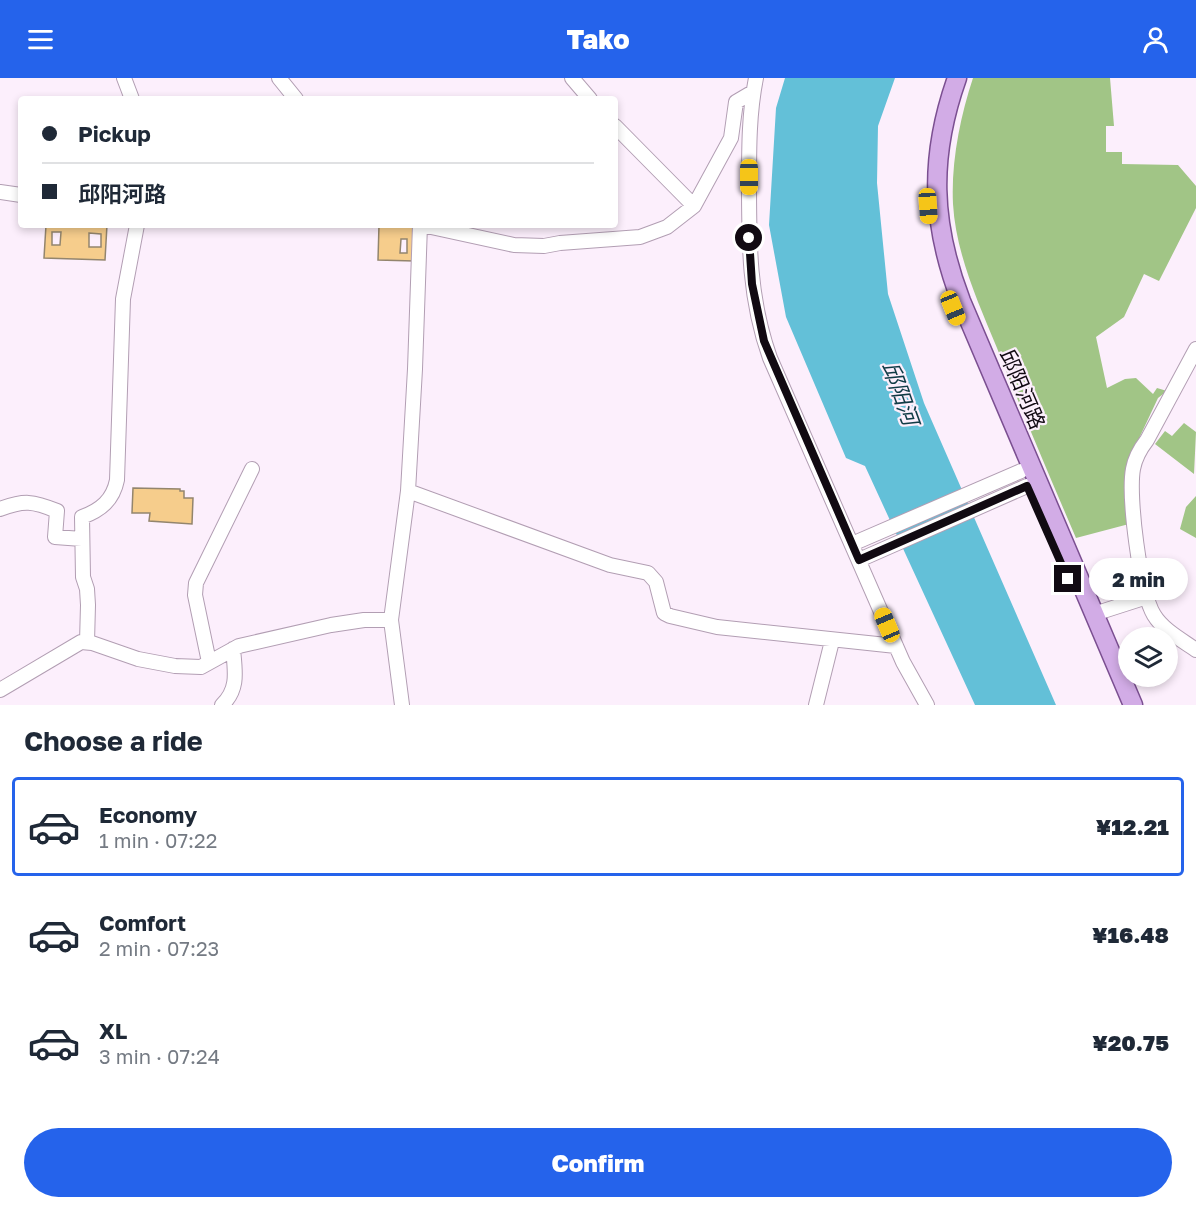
<!DOCTYPE html>
<meta charset="utf-8">
<style>
:root{--surface:#fff;--page:#f6f6f7;--text:#1f2937;--muted:#747a83;--line:#e0e1e3;--accent:#2563eb}
body{margin:0;font-family:"Golos Text","Noto Sans SC",sans-serif;background:var(--page);color:var(--text);height:100vh;display:flex;flex-direction:column;font-size:22px;white-space:nowrap}
*{box-sizing:border-box;margin:0}
p{font-size:20px;color:var(--muted)}
.icon{flex:none;width:33px;height:33px;fill:none;stroke:currentColor;stroke-width:2;stroke-linecap:round;stroke-linejoin:round}
.map{position:relative;height:627px;overflow:hidden}
.sheet{display:flex;flex-direction:column;background:var(--surface);flex:1}
.sheet>*{flex:none}
.banner{position:absolute;left:18px;top:18px;width:600px;height:132px;border-radius:6px;box-shadow:0 3px 9px #0003;display:grid;align-content:center;height:132px;padding:0 24px;background:var(--surface)}
.fabs{position:absolute;left:1118px;top:549px;display:grid;gap:12px}
.fabs a{display:grid;place-items:center;width:60px;height:60px;border-radius:50%;background:var(--surface);box-shadow:0 3px 9px #0003;font-size:30px}
.end{position:absolute;width:27px;height:27px;margin:-14px;border:8px solid #110a12;background:#fff;box-shadow:0 0 0 3px #fff}
.from{border-radius:50%}
.bubble{position:absolute;height:42px;border-radius:21px;background:var(--surface);box-shadow:0 3px 9px #0003;font-size:20px;font-weight:800;line-height:42px;text-align:center}
.car{position:absolute;width:18px;height:36px;margin:-18px -9px;border-radius:8px;box-shadow:0 0 4px 2px #0007;background:linear-gradient(#f5c518 24%,#345 0 40%,#f5c518 0 76%,#345 0 86%,#f5c518 0)}
.banner b{display:flex;align-items:center;gap:21px;height:57px;font-size:22px}
.banner b+b{border-top:2px solid var(--line)}
.banner i{width:15px;height:15px;background:var(--text)}
ul{padding:0;list-style:none}
li{display:flex;align-items:center;gap:18px;height:99px;margin:0 12px 9px;padding:0 12px;border:3px solid transparent;border-radius:6px}
li div{flex:1}
li b{display:block;font-size:22px}
li em{font-style:normal;font-weight:800}
li.on{border-color:var(--accent)}
li>.icon{width:54px;height:54px;stroke-width:1.5}
h2{padding:0 24px;font-size:27px;line-height:72px}
.button{display:flex;gap:12px;margin-top:auto;padding:12px 24px}
.button a{flex:1;height:69px;border-radius:36px;background:var(--accent);color:#fff;font-size:24px;font-weight:800;line-height:69px;text-align:center}
header{display:flex;justify-content:space-between;align-items:center;height:78px;padding:0 24px;background:var(--accent);color:#fff;font-size:27px;font-weight:800}
.map>svg:first-child{display:block}
</style>
<header><svg class="icon" aria-label="menu" viewBox="0 0 24 24"><path d="M4 6h16M4 12h16M4 18h16"/></svg>Tako<svg class="icon" aria-label="person" viewBox="0 0 24 24"><circle cx="12" cy="8" r="4"/><path d="M4 21q1-7 8-7t8 7"/></svg></header>
<div class="map">
<svg width="1196" height="627" viewBox="0 0 1196 627">
<rect width="100%" height="100%" fill="#fceffc"/>
<path fill="#a1c586" d="M973,0H1110L1114,48H1106V74H1122V86L1178,87L1196,108V130L1159,203L1144,196L1124,239L1096,259L1107,310L1125,301L1136,300L1153,316L1157,310L1167,313L1158,320L1127,386L1124,402L1129,446L1076,460C1049,397 1022,334 997,270C978,224 956,176 953,126C951,85 960,39 973,0Z
M1184,345L1196,354L1194,396L1155,366L1165,353L1172,358Z
M1196,418V460L1180,451L1186,429Z"/>
<path fill="#63c0d8" d="M785,0H895L878,48L877,105L888,216L924,325L1056,627H975L865,388L846,380L786,239L769,147L776,30Z"/>
<path fill="#f6cd8c" stroke="#93856d" stroke-width="1.5" fill-rule="evenodd" d="M46,147H107L105,182L44,180ZM52,154H61L60,167H52ZM89,155L101,156V169H89Z
M379,147H415L414,183L378,182ZM401,161H407V175H400Z
M133,410L180,411V413H184V420H193L192,446L149,443L150,435H132Z"/>
<g fill="none" stroke-linecap="round" stroke-linejoin="round">
<g stroke="#b29eb3" stroke-width="16">
<path id="minor" d="M124,0L132,21
M279,0L296,21
M572,0L590,21
M756,0C749,35 749,70 749,106C749,167 749,221 770,280L903,584L927,627
M615,48L694,128
M0,114L21,117
M422,147L514,167L544,168L560,165L640,159L667,149L694,128L731,60L736,24L753,14
M1196,271L1147,362C1140,371 1135,380 1133,391C1128,418 1140,514 1154,537C1163,552 1182,562 1196,572
M408,413L610,487L648,495L656,504L664,535L670,538L717,549L896,568
M0,431C24,422 33,423 57,433L55,459L82,461
M852,466L1021,393
M859,482L1027,408
M1094,536L1147,519
M87,564L88,527L87,511L83,499L82,439C101,432 113,422 117,402L123,221L137,147
M209,584L195,517L196,505L252,391
M0,612L81,564L92,565L138,581L175,588L201,589L239,568L331,547L364,542H391
M222,627C239,611 235,593 233,571
M402,627L391,542L408,413L415,291L420,147
M816,627L832,563"/>
</g>
<g stroke="#7b4f91" stroke-width="21">
<path id="major" d="M957,0C929,79 931,145 961,223L1133,627"/>
</g>
<use href="#minor" stroke="#fff" stroke-width="14"/>
<use href="#major" stroke="#d2ace6" stroke-width="18"/>
</g>
<g fill="none" stroke-linecap="round" stroke-linejoin="round">
<path stroke="#110a12" stroke-width="8" d="M749,160L752,206L764,263L859,482L1027,408L1068,501"/>
</g>
<g text-anchor="middle" dominant-baseline="central" stroke-width="4.5" stroke-linejoin="round" paint-order="stroke">
<g font-size="21" fill="#110a12" stroke="#fceffc">
<text transform="translate(1023 311) rotate(67)">邱阳河路</text>
</g>
<g font-size="22" font-style="italic" fill="#103b46" stroke="#fceffc">
<text transform="translate(901 315) rotate(70)">邱阳河</text>
</g>
</g>
</svg>
<div class="fabs">
<a><svg class="icon" aria-label="layers" viewBox="0 0 24 24"><path d="M12 4l9 5-9 5-9-5zM3 14l9 5 9-5"/></svg></a>
</div>
<i class="end from" style="left:749px;top:160px"></i>
<i class="end" style="left:1068px;top:501px"></i>
<div class="bubble" style="left:1089px;top:480px;width:99px">2 min</div>
<i class="car" style="left:749px;top:99px;rotate:180deg"></i>
<i class="car" style="left:928px;top:128px;rotate:176deg"></i>
<i class="car" style="left:953px;top:230px;rotate:158deg"></i>
<i class="car" style="left:887px;top:547px;rotate:337deg"></i>
<div class="banner">
<b><i class="from"></i>Pickup</b>
<b><i></i>邱阳河路</b>
</div>
</div>
<section class="sheet">
<h2>Choose a ride</h2>
<ul>
<li class="on"><svg class="icon" aria-label="car" viewBox="0 0 24 24"><path d="M5 17H2v-5l4-1 3-4h7l3 4 3 1v5h-3M9 17h6M6 11h13"/><circle cx="7" cy="17" r="2"/><circle cx="17" cy="17" r="2"/></svg><div><b>Economy</b><p>1 min · 07:22</p></div><em>¥12.21</em></li>
<li><svg class="icon" aria-label="car" viewBox="0 0 24 24"><path d="M5 17H2v-5l4-1 3-4h7l3 4 3 1v5h-3M9 17h6M6 11h13"/><circle cx="7" cy="17" r="2"/><circle cx="17" cy="17" r="2"/></svg><div><b>Comfort</b><p>2 min · 07:23</p></div><em>¥16.48</em></li>
<li><svg class="icon" aria-label="car" viewBox="0 0 24 24"><path d="M5 17H2v-5l4-1 3-4h7l3 4 3 1v5h-3M9 17h6M6 11h13"/><circle cx="7" cy="17" r="2"/><circle cx="17" cy="17" r="2"/></svg><div><b>XL</b><p>3 min · 07:24</p></div><em>¥20.75</em></li>
</ul>
<div class="button"><a>Confirm</a></div>
</section>
